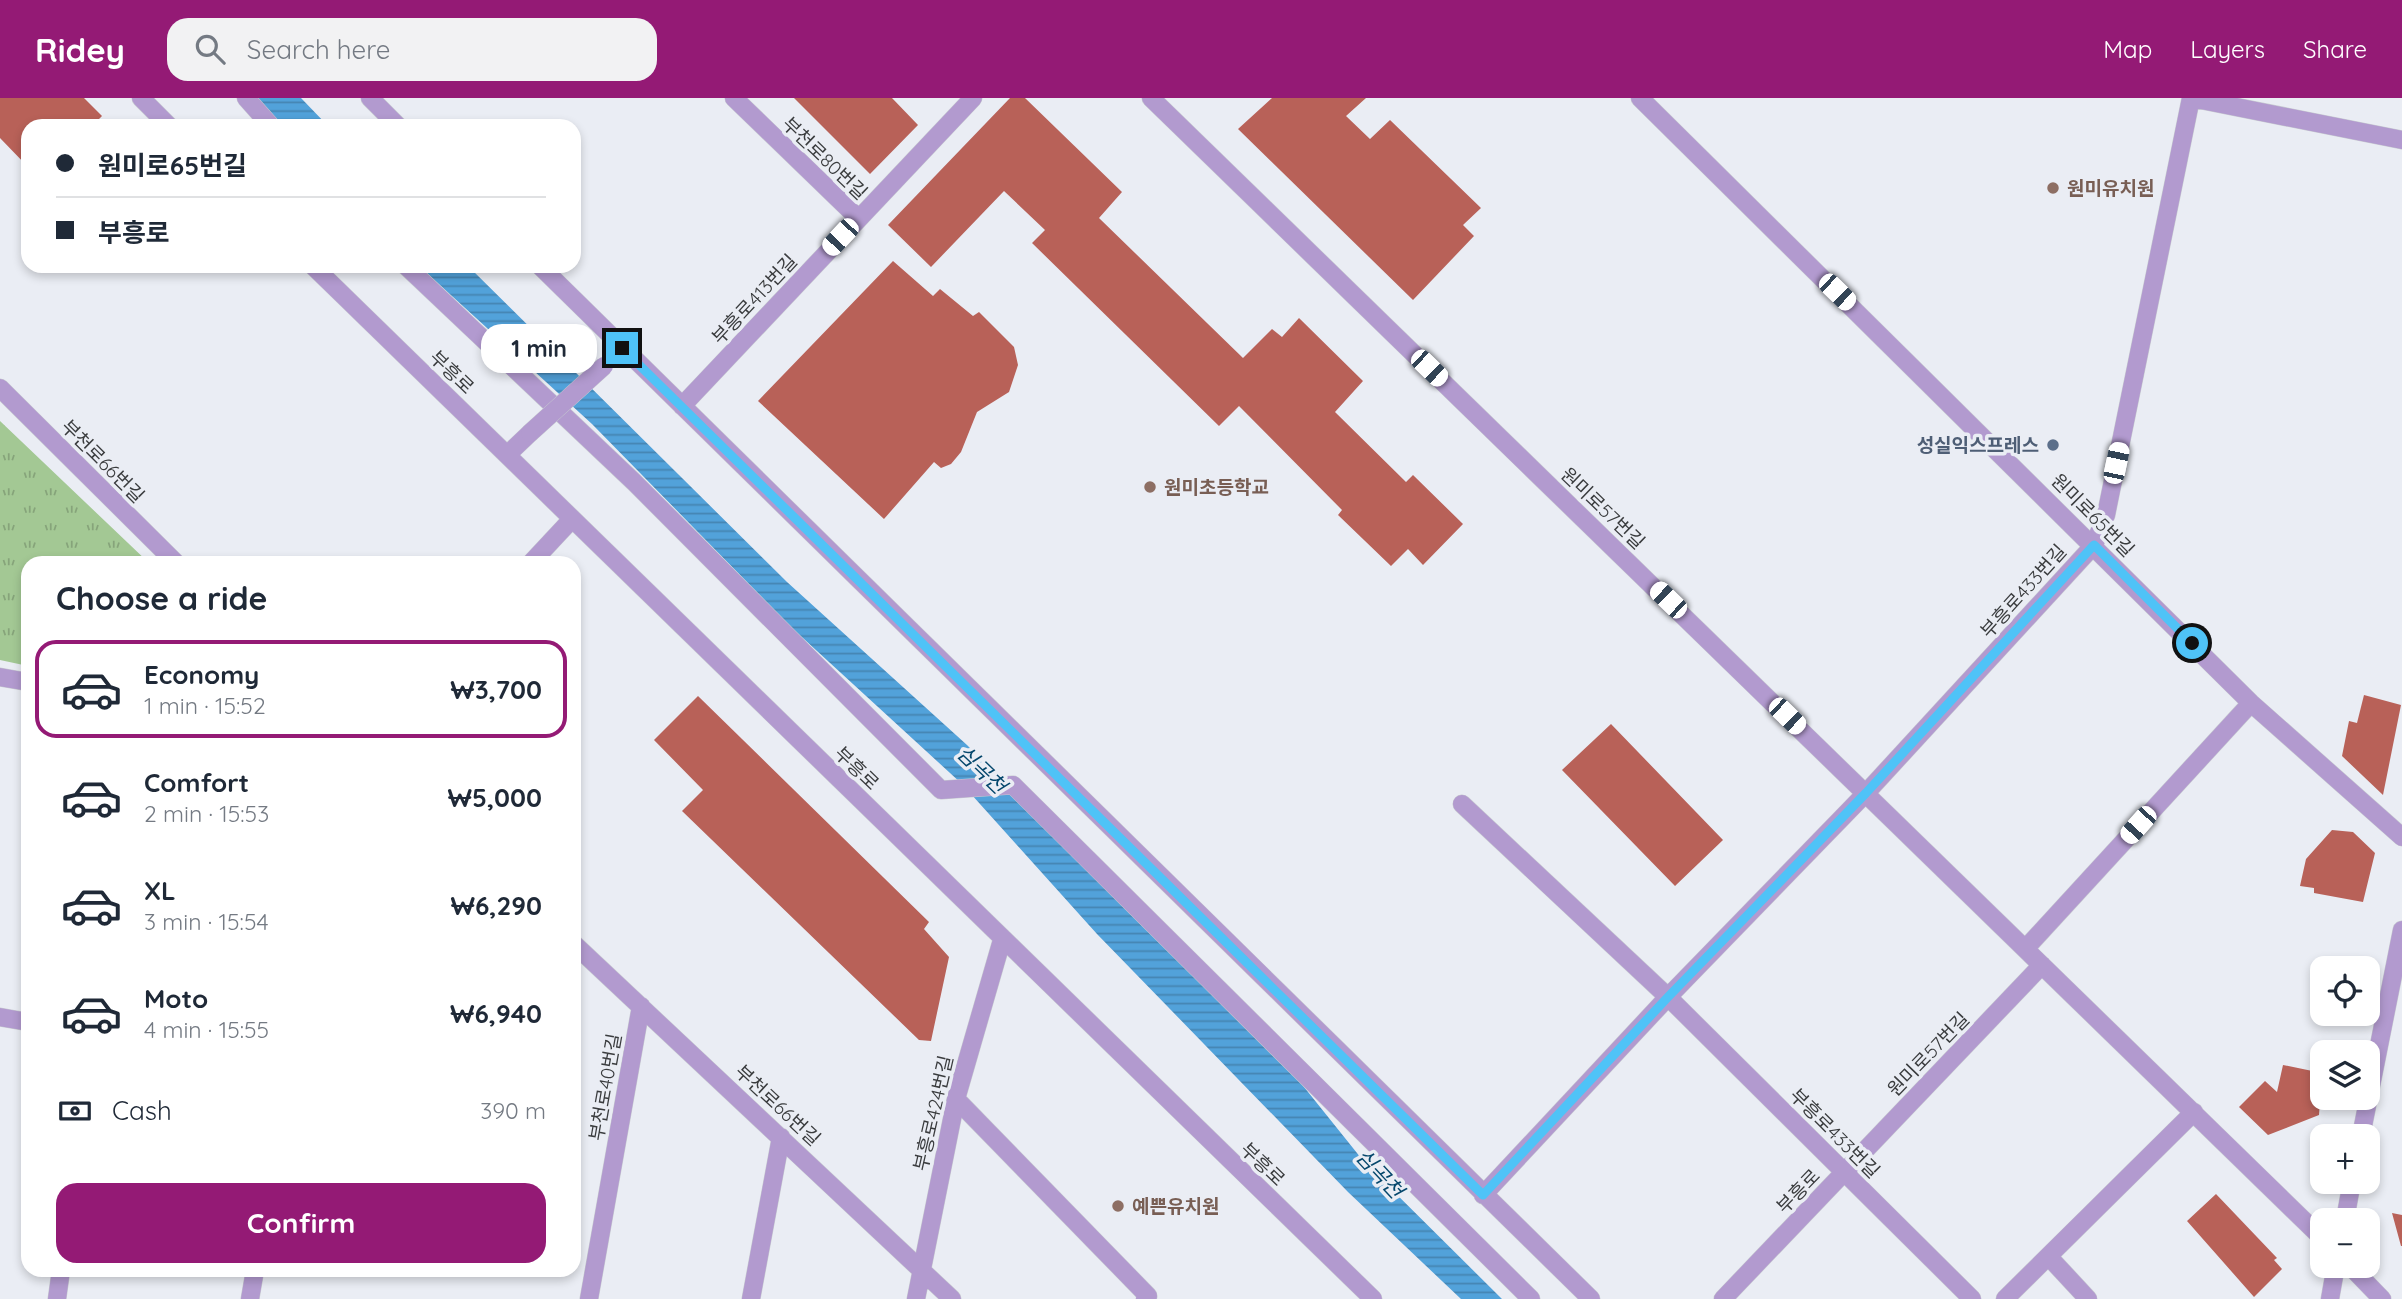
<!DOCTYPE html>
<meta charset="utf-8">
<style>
:root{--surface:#fff;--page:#f2f2f3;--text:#1f2937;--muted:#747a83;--line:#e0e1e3;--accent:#941a75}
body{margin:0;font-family:Quicksand,"Noto Sans KR",sans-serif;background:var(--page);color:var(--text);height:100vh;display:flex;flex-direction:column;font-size:26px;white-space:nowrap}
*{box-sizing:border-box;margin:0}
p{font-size:23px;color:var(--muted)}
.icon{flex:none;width:38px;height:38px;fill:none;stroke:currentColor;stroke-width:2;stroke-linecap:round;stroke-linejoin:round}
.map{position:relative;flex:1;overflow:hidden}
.drawer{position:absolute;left:21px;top:458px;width:560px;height:721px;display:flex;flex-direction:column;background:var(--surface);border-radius:21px;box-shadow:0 4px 10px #0003}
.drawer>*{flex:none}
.top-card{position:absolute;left:21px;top:21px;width:560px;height:154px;border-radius:21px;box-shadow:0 4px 10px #0003;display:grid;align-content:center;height:154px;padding:0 35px;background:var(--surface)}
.controls{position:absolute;left:2310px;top:858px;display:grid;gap:14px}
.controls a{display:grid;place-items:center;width:70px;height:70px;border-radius:14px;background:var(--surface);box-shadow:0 4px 10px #0003;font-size:35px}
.end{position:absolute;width:32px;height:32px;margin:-16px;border:9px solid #4fc3f7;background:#111;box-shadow:0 0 0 4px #111}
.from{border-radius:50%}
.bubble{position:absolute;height:49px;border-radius:21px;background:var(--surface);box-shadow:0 4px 10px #0003;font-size:23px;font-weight:700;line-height:49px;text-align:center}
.car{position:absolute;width:21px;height:42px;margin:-21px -10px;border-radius:9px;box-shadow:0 0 5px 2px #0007;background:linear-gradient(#fff 24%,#345 0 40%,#fff 0 76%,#345 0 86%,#fff 0)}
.top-card b{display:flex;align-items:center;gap:24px;height:66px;font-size:26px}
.top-card b+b{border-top:2px solid var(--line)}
.top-card i{width:18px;height:18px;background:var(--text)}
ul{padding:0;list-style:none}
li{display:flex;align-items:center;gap:21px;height:98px;margin:0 14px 10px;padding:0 21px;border:4px solid transparent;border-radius:21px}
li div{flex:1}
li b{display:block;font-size:26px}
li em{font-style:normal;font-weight:700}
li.current{border-color:var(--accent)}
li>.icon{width:63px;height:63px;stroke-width:1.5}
h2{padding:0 35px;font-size:32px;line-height:84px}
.pay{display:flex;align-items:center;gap:18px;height:77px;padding:0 35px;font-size:26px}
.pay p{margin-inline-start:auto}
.cta{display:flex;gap:14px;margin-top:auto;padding:14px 35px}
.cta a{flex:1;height:80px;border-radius:21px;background:var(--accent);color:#fff;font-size:28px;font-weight:700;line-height:80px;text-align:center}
header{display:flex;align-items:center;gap:42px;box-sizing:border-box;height:98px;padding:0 35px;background:var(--accent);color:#fff}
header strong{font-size:33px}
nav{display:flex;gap:38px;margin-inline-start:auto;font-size:24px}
.search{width:490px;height:63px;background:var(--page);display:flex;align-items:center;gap:18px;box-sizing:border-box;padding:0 24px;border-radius:21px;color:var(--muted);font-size:26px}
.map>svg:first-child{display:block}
</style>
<header>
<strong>Ridey</strong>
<div class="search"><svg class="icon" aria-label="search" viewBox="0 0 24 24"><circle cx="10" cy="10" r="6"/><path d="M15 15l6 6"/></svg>Search here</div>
<nav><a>Map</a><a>Layers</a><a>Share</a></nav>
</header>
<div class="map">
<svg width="2402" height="1201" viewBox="0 0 2402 1201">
<defs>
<pattern id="park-tufts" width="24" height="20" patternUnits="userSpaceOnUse" patternTransform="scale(1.75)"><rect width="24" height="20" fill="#a3c894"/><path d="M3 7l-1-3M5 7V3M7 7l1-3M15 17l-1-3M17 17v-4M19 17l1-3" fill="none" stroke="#86a47a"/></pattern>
<pattern id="water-rules" width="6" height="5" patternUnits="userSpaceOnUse" patternTransform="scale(1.75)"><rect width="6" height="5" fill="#52a2da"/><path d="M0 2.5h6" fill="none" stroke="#4585b2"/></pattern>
</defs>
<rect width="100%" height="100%" fill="#eaedf4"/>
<path fill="url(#park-tufts)" d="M0,323L149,465L28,466V568L0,562Z"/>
<path fill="url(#water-rules)" d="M256,0H301L328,28H283Z
M419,168H468L787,484L967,647L1300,984L1365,1065L1502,1201H1461L1348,1094L1097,836L962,686L793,531L592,326Z"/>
<path fill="#b86158" d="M0,0H84L102,18L92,28H28V69L0,40Z
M794,0H892L918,27L870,76Z
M1010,0H1025L1122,94L1099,120L1243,260L1272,231L1282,239L1299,220L1363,283L1335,314L1406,384L1413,377L1463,426L1423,467L1408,451L1391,468L1338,417L1342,412L1239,308L1219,328L1032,145L1045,132L1004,93L931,169L888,127Z
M1272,0H1366L1346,18L1370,41L1390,22L1481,110L1463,127L1474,138L1413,202L1238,31Z
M893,163L933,198L940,191L973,218L979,214L1014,249L1018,267L1009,294L977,314L961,354L951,366L941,370L934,364L884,421L758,303Z
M2364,597L2401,607L2383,697L2342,658L2349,623L2357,625Z
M698,598L929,824L924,831L949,859L931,943L919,942L682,713L703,692L654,642Z
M1611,626L1723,742L1675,788L1562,672Z
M2332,732L2353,734L2375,755L2363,804L2314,795V790L2300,788L2306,761Z
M2283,967L2322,975L2319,1017L2268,1037L2239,1009L2265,983L2277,994Z
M2216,1096L2277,1160L2274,1162L2282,1171L2254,1199L2187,1123Z
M2392,1115L2402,1117V1148H2401Z"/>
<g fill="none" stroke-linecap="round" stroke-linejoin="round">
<g stroke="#c7cad0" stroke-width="19">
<path id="minor" d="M141,0L169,28
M246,0L271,28
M370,0L398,28
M734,0L858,120
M1151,0L2322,1140
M1640,0L2251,605L2402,739
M2191,0L2402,42
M313,168L1373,1201
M406,168L634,384L941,692L1013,687L1531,1201
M540,168L1591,1201
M0,290L177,466
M682,308L973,0
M507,357L530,335
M530,466L572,421
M0,579L28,584
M1462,706L1668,899L1972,1201
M574,846L952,1201
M2026,850L2251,605
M0,919L28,924
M956,1001L1148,1198L1145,1201
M2361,1038L2402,832
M1483,1097L1668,899L1866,695L2094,447L2106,417L2191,0
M2345,1122L2352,1083
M2049,1159L2088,1201
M2349,1167L2382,1201
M57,1201L61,1172
M250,1201L255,1172
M589,1201L641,908
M751,1201L781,1039
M916,1201L956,1001L1002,842
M1723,1201L2042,867
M2005,1201L2194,1014
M2330,1201L2336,1167"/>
</g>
<use href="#minor" stroke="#b29acf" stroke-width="18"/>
<g stroke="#c7cad0" stroke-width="19" stroke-linecap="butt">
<path id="minor-bridge" d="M530,335L604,268"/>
</g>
<use href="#minor-bridge" stroke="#b29acf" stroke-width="18"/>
</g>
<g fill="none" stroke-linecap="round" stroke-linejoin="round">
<path stroke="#4fc3f7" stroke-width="9" d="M622,250L1483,1097L1668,899L1866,695L2094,447L2192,545"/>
</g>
<g fill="#8d6e63" stroke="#eaedf4" stroke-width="2.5">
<circle cx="2053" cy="90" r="7"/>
<circle cx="1150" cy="389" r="7"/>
<circle cx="1118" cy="1108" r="7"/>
</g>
<circle fill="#5c6f8a" stroke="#eaedf4" stroke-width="2.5" cx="2053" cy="347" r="7"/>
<g text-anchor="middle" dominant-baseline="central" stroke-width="7" stroke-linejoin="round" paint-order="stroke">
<g font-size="19" fill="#3a3c3e" stroke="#eaedf4">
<text transform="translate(825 60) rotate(44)">부천로80번길</text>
<text transform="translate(754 201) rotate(-47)">부흥로413번길</text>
<text transform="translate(452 274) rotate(44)">부흥로</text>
<text transform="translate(103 363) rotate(45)">부천로66번길</text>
<text transform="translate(1603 410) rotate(44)">원미로57번길</text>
<text transform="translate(2093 417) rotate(45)">원미로65번길</text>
<text transform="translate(2023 493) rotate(-48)">부흥로433번길</text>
<text transform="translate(857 670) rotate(44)">부흥로</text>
<text transform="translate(1928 956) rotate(-46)">원미로57번길</text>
<text transform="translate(605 989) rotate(-80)">부천로40번길</text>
<text transform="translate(778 1007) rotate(43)">부천로66번길</text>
<text transform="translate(933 1015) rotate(-77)">부흥로424번길</text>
<text transform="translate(1835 1035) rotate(45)">부흥로433번길</text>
<text transform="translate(1263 1066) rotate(44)">부흥로</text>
<text transform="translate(1798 1093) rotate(-46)">부흥로</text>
</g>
<g font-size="19" font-weight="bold" fill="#785e54" stroke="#eaedf4" text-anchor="start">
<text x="2067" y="90">원미유치원</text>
<text x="1164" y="389">원미초등학교</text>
<text x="1132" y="1108">예쁜유치원</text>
</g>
<g font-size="19" font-weight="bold" fill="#4e5e75" stroke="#eaedf4" text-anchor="end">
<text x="2039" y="347">성실익스프레스</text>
</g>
<g font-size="21" font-style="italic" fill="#05476c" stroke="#eaedf4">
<text transform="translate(982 671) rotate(44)">심곡천</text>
<text transform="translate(1380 1075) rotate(47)">심곡천</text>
</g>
</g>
</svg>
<div class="controls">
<a><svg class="icon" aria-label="locate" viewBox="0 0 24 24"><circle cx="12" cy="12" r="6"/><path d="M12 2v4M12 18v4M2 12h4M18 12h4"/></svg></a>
<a><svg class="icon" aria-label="layers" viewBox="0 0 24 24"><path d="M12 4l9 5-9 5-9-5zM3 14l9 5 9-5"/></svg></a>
<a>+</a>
<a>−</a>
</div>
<i class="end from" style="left:2192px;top:545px"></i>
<i class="end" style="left:622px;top:250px"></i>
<div class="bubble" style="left:481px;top:226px;width:116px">1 min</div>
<i class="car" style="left:840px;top:139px;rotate:223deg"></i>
<i class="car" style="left:1837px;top:194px;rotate:134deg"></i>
<i class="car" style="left:1429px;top:270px;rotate:134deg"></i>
<i class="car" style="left:2116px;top:365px;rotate:12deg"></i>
<i class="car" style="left:1668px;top:502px;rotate:314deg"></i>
<i class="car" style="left:1787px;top:618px;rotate:134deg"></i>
<i class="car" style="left:2138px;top:727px;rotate:222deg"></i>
<div class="top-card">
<b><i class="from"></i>원미로65번길</b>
<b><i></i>부흥로</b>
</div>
<section class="drawer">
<h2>Choose a ride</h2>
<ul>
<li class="current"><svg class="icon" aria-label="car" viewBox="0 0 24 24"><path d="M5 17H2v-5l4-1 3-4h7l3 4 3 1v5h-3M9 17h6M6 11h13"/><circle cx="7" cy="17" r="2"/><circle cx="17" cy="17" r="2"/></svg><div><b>Economy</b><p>1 min · 15:52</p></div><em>₩3,700</em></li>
<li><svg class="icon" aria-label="car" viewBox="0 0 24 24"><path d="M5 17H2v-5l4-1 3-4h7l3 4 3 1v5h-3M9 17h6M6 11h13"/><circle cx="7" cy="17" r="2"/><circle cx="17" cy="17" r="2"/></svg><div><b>Comfort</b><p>2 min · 15:53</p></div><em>₩5,000</em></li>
<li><svg class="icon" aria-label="car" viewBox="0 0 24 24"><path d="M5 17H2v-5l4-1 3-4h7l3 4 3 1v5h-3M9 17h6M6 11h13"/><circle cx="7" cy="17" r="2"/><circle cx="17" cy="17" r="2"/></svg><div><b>XL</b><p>3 min · 15:54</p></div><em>₩6,290</em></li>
<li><svg class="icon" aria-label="car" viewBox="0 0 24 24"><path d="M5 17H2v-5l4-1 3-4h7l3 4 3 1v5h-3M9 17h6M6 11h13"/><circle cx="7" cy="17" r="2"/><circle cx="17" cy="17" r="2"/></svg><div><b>Moto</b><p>4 min · 15:55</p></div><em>₩6,940</em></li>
</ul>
<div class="pay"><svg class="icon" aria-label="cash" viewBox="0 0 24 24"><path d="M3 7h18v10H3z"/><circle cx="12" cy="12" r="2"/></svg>Cash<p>390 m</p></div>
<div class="cta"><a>Confirm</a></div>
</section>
</div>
